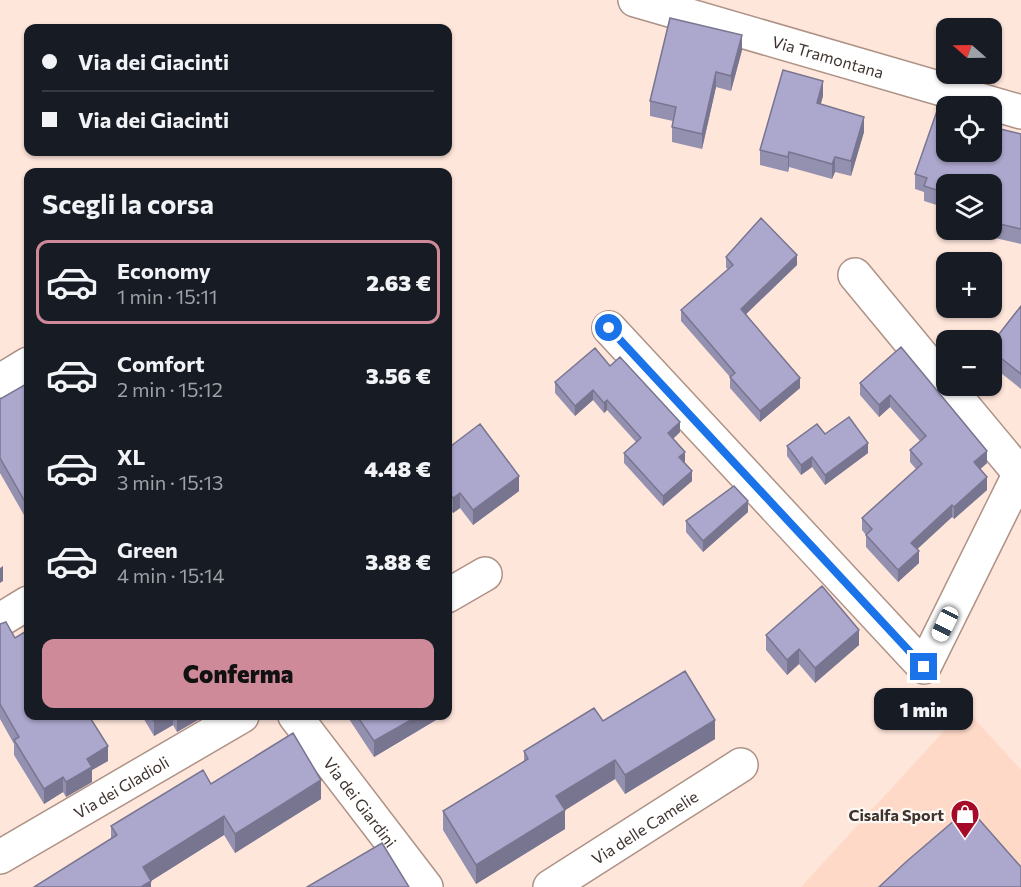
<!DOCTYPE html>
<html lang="it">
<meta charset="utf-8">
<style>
:root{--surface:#171b24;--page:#20242c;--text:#f1f3f6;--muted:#9ea1a6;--line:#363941;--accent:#cf8a99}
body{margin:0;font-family:Commissioner,sans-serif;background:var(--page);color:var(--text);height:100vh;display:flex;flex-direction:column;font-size:22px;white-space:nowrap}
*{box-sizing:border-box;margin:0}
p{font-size:20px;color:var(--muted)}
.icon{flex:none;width:33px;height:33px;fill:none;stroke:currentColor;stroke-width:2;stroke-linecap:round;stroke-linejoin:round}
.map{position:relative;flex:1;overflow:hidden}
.panel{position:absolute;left:24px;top:168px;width:428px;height:552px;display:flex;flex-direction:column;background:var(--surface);border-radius:12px;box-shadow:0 2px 4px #0004}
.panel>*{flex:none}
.guide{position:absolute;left:24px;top:24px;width:428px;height:132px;border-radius:12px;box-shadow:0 2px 4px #0004;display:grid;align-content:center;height:132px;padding:0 18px;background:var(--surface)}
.needle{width:39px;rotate:290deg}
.buttons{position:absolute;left:936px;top:18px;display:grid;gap:12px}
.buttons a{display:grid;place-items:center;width:66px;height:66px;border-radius:12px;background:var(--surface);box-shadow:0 2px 4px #0004;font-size:30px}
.end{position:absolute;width:27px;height:27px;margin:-14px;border:8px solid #1a73e8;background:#fff;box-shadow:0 0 0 3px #fff}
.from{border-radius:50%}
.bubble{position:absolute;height:42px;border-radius:12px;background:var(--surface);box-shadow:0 2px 4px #0004;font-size:20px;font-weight:800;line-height:42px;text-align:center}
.car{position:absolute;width:18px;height:36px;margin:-18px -9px;border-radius:8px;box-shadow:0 0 4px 2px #0007;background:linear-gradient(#fff 24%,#345 0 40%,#fff 0 76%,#345 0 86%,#fff 0)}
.guide b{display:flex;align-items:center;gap:21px;height:57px;font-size:22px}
.guide b+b{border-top:2px solid var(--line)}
.guide i{width:15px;height:15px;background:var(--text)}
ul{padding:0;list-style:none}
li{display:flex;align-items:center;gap:18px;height:84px;margin:0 12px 9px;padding:0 6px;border:3px solid transparent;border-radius:12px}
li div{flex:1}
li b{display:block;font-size:22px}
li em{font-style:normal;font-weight:800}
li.active{border-color:var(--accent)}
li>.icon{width:54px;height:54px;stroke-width:1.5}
h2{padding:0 18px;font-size:27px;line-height:72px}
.button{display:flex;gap:12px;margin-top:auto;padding:12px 18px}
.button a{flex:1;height:69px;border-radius:12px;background:var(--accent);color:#111;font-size:24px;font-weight:800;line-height:69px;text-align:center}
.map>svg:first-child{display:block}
</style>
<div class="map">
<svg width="1021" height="887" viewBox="0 0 1021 887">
<rect width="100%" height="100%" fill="#ffe6db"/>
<path fill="#ffd9c8" d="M965,708L1021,770V887H801Z"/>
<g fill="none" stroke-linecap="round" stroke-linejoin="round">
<g stroke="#ae9285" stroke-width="36">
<g id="minor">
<path id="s1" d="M635,0L1021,112"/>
<path d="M855,275L946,385"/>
<path d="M609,328L924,667L1020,473"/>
<path d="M0,381L28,364"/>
<path d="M947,386L1021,475"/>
<path d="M447,596L485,574"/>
<path d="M0,620L28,603"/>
<path id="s2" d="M295,716L426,887"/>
<path id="s3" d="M0,857L242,716"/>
<path id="s4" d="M550,887L741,765"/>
</g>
</g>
<use href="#minor" stroke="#fff" stroke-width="33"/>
</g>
<path fill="#9490b0" d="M742,50L731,91L716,87L702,149L672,142V127L673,121L650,116V101Z
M823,96L820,104L864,132L851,176L835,172L832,179L789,167L788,172L760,165V150Z
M1021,134V244L995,238V225L992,223V184H946V208L924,201V192L915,189V174L946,152Z
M726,257L797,265L746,314L800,388L760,422L730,388V377L681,321V310L728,269L726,268Z
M1021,306V389L992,366V343Z
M901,347L987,463L980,469L987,490L954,519L952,517L917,549L919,563L898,582L866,547V535L862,530V518L916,469L910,462V450L920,441L890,407L879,417L860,395V383Z
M610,366L680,432L673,439L685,463L692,481L663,506L624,463V453L636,442L607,410L604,413L593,400L575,416L555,393V382Z
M28,383V522L0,473V399Z
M825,434L868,453L825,485L812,467L801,475L787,456V446Z
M447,449L519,491L473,525L460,508L453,513L447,506Z
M748,512L703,552L686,532V521Z
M0,624L15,638L108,761L92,770V782L66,797L63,792L44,804L14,755V744L0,719Z
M766,635L859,645L815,683L799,664L787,675L766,650Z
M142,716H203V717L177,732L173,725L154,736Z
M347,716H441V717L374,757Z
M603,721L715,739L625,794L615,779L564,810L565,829L476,884L443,830V811L524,761V751Z
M211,784L321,799L235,853L224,835L151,881V887L111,839V826Z"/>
<path fill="#787590" d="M742,35V50L731,91V76Z
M716,72V87L702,149V134Z
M823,81V96L817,118V103Z
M864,117V132L851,176V161Z
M789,152V167L788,172V157Z
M835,157V172L832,179V164Z
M797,255V265L741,319V309Z
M800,378V388L760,422V411Z
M593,390V400L575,416V406Z
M890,395V407L879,417V405Z
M607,400V410L604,413V403Z
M680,422V432L668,443V433Z
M868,443V453L825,485V475Z
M987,451V463L974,475V462Z
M685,452V463L679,468V457Z
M812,457V467L801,475V465Z
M692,471V481L663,506V496Z
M519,476V491L473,525V510Z
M987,477V490L954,519V507Z
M460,493V508L453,513V498Z
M748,501V512L703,552V541Z
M952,505V517L911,555V543Z
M919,551V563L898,582V570Z
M3,566V581L0,583V568Z
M859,630V645L815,683V668Z
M799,649V664L787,675V660Z
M164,716H173V725L154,736V721Z
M180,716H203V717L177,732V717Z
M418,716H441V717L374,757V741Z
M715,720V739L625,794V775Z
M108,746V761L92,770V782L66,797V782L87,759Z
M615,760V779L556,816V796Z
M63,777V792L44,804V789Z
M321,780V799L235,853V834Z
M565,810V829L476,884V865Z
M224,816V835L143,886V867Z
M151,881V887H141Z"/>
<path fill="#aca7cd" stroke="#787590" stroke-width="1.5" d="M670,18L742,35L731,76L716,72L702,134L672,127L676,107L650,101Z
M783,70L823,81L817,103L864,117L851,161L835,157L832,164L789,152L788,157L760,150Z
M938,108L946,112V152H992V127L1021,134V229L995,223L998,211L992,208V184H946V193L924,186L927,178L915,174Z
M761,218L797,255L741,309L800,378L760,411L730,377L735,373L681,310L733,265L726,257Z
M1021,306V374L992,351V343Z
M901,347L987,451L974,462L987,477L954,507L952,505L911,543L919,551L898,570L866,535L872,529L862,518L922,464L910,450L926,436L890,395L879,405L860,383Z
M595,348L610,366L620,357L680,422L668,433L685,452L679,457L692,471L663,496L624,453L641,438L607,400L604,403L593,390L575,406L555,382Z
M28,383V507L0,458V399Z
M849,417L868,443L825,475L812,457L801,465L787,446L817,424L825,434Z
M480,424L519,476L473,510L460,493L453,498L447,491V449Z
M734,486L748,501L703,541L686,521Z
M822,586L859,630L815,668L799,649L787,660L766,635Z
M6,622L15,638L28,630V716H89L108,746L87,759L92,767L66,782L63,777L44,789L14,740L19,737L0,704V624Z
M685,671L715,720L625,775L615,760L556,796L565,810L476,865L443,811L528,759L524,751L594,708L603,721Z
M151,716H164L154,721Z
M357,716H418L374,741Z
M293,733L321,780L235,834L224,816L143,867L151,881L141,887H34L117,835L111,826L203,770L211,784Z
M969,808L1021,867V887H879L907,861Z
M382,843L409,887H307Z"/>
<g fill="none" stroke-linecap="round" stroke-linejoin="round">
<path stroke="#1a73e8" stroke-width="8" d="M609,328L924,667"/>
</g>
<defs>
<g id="shop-pin" transform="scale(1.5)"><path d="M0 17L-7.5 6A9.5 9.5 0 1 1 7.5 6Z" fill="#a50a28" stroke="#fef8f5"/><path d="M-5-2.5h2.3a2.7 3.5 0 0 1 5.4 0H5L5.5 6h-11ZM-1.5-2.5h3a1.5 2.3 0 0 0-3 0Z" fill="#fff"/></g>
</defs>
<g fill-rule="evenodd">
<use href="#shop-pin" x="965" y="814"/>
</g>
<g text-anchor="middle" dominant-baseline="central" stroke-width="4.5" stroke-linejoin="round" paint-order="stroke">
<g font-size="16" fill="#3f332e" stroke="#fef8f5">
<text stroke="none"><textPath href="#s1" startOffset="201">Via Tramontana</textPath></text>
<text stroke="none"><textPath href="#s3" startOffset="140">Via dei Gladioli</textPath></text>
<text stroke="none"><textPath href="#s2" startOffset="108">Via dei Giardini</textPath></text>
<text stroke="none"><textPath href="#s4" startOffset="112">Via delle Camelie</textPath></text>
</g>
<g font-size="16" font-weight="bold" fill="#3f332e" stroke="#fef8f5" text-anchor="end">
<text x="944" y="814">Cisalfa Sport</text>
</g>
</g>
</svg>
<div class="buttons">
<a><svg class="needle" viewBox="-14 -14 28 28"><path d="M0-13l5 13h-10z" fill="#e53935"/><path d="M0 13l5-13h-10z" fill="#9ea1a6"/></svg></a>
<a><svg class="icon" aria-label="locate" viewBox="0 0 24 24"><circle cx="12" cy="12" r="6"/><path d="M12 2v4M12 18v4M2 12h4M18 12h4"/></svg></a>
<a><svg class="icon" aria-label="layers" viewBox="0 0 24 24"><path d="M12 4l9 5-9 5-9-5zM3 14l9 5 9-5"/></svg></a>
<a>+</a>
<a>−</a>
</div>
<i class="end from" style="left:609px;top:328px"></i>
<i class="end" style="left:924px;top:667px"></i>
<div class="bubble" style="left:874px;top:688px;width:99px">1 min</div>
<i class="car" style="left:945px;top:624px;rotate:206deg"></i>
<div class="guide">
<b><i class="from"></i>Via dei Giacinti</b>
<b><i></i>Via dei Giacinti</b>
</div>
<section class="panel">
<h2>Scegli la corsa</h2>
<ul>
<li class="active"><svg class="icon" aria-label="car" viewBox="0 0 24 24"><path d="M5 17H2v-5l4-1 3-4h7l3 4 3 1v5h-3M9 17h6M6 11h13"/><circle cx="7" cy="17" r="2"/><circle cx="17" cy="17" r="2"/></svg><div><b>Economy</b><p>1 min · 15:11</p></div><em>2.63 €</em></li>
<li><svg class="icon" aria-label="car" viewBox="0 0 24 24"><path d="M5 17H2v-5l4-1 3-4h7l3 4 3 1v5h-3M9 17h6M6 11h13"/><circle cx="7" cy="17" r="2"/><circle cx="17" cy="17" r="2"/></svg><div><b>Comfort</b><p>2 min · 15:12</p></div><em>3.56 €</em></li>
<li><svg class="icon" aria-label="car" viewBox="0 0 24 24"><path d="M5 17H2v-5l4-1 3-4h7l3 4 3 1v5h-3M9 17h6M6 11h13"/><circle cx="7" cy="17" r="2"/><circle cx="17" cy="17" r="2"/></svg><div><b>XL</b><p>3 min · 15:13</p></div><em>4.48 €</em></li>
<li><svg class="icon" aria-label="car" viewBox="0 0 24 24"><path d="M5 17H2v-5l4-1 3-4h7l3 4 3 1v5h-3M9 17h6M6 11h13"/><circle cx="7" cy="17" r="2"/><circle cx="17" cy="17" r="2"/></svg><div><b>Green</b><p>4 min · 15:14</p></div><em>3.88 €</em></li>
</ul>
<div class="button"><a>Conferma</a></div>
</section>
</div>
